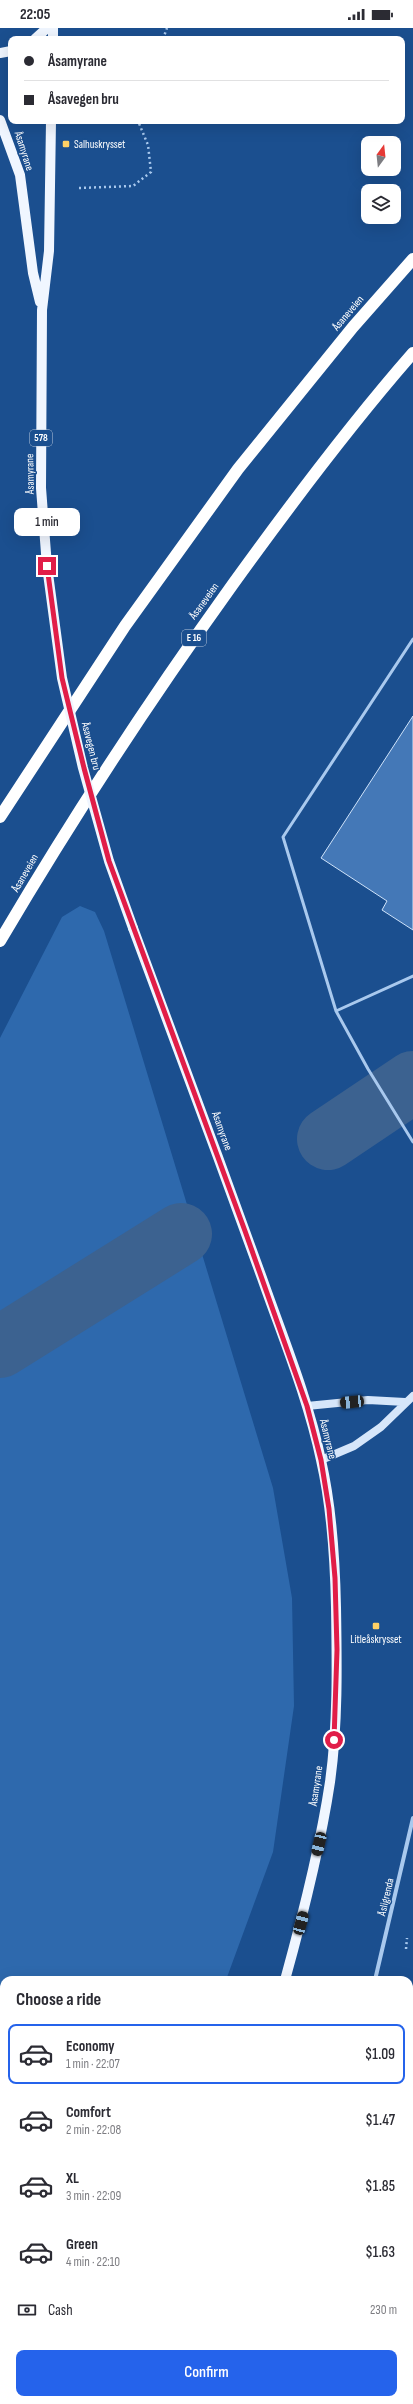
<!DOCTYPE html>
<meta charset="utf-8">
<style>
:root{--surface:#fff;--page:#f2f2f3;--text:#2b2b33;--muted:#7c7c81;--line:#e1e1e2;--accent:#2563eb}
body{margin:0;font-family:"Sofia Sans Condensed",sans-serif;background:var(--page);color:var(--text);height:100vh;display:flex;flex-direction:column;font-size:15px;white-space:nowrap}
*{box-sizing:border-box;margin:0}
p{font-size:13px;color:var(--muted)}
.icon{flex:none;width:22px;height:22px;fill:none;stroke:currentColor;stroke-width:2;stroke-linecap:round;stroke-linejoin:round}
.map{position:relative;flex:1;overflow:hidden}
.side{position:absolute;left:0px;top:1948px;width:413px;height:428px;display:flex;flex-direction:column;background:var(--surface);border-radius:12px 12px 0 0;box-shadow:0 4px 16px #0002}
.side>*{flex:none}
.top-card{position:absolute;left:8px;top:8px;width:397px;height:88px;border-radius:8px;box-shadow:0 4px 16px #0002;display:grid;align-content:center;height:88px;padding:0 16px;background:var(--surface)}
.needle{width:26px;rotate:15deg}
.buttons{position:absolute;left:361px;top:108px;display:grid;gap:8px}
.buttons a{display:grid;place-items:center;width:40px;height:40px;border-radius:8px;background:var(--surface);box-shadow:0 4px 16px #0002;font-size:20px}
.end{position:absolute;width:18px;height:18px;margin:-9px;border:5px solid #e11d48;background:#fff;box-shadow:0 0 0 2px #fff}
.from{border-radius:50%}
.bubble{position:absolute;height:28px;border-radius:8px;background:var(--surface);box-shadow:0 4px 16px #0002;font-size:13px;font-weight:600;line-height:28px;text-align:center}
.car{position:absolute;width:12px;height:24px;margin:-12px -6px;border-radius:5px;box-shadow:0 0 3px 1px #0007;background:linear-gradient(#222 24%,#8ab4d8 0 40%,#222 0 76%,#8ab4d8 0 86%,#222 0)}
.top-card b{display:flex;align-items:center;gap:14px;height:38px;font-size:15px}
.top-card b+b{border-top:1px solid var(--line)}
.top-card i{width:10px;height:10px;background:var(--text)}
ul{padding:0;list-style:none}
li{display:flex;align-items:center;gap:12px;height:60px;margin:0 8px 6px;padding:0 8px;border:2px solid transparent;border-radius:8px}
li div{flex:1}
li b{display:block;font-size:15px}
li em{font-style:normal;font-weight:600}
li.current{border-color:var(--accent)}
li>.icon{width:36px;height:36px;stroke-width:1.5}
h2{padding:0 16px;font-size:18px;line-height:48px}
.pay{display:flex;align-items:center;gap:10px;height:44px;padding:0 16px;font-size:15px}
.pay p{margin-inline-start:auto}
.cta{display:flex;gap:8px;margin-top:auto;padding:8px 16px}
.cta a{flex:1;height:46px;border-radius:8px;background:var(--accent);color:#fff;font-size:16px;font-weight:600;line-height:46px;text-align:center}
.status{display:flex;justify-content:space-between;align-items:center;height:28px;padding:0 20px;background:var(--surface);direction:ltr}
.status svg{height:11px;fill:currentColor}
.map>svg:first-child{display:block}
</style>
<div class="status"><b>22:05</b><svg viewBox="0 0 49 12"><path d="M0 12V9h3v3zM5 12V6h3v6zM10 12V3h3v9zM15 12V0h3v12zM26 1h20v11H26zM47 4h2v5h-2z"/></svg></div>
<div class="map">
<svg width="413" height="2376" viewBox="0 0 413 2376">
<rect width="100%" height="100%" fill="#1b4f8f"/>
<path fill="#2e69ad" d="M80,878L95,884L104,903L273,1460L292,1570L294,1678L273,1824L226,1952H4V2372H106L104,2376H0V1010L62,889Z"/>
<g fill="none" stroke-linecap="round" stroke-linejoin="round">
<path stroke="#3c6290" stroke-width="62" d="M328,1111L413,1054
M0,1319L181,1206"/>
</g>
<path fill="#4478b7" stroke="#cfe3fa" d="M413,688V902L382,882L387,873L321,830Z
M413,2139V2151L410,2150Z
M409,2193L413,2194V2221L409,2238Z
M188,2372H215L214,2376H187Z
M336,2372H382L381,2376H335Z"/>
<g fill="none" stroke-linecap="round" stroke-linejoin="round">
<path stroke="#a9c9ee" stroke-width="2.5" stroke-dasharray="2 3" stroke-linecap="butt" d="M163,11L167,0
M79,160L133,158L151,144L148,117L138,93
M406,1921L407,1910
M0,2042L4,2044
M409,2170H413
M261,2376L263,2372"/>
<path stroke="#a9c9ee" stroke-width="3" d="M413,611L283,809L336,983L368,1041L413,1114
M336,983L413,948"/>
<path stroke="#a9c9ee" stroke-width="4" d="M375,1952L413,1790
M231,2376L232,2372"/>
<path stroke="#d6e6fa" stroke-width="8" d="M307,1378L368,1372L405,1374
M321,1432L354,1418L381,1399L413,1368"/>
<path stroke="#f0f6ff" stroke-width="10" d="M35,11L47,0
M53,11V0
M0,25L11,23
M0,92L20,147L33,245L40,274
M47,538L41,460L42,282L49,223L51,93
M133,900C176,1016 220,1133 262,1250C283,1310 308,1370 321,1432C332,1480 335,1530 336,1579C337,1637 338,1697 330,1754C320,1821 303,1887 285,1952
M136,2376L137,2372"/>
<path stroke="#fff" stroke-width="12" d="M0,789L125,598L238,441L353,299L413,231
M0,913C73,789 149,673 233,556C290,477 349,398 413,325"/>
<path stroke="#f0f6ff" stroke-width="10" d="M47,538L62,650L83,740L109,833L133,900"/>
</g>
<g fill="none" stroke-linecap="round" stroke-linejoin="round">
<path stroke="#e11d48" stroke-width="5" d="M47,538L62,650L84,740L109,833L245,1203L307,1378L321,1432L329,1481L335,1550L337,1622L334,1712"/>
</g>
<g fill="#ffd166" stroke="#1b4f8f" stroke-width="1.5">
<rect x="62" y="112" width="8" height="8" rx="2"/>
<rect x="372" y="1594" width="8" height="8" rx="2"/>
</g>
<g text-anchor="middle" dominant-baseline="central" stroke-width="3" stroke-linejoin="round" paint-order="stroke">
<g fill="#1b4f8f" stroke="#bbcadd" stroke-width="1">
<rect x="30" y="402" width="22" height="16" rx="3"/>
<rect x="182" y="602" width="24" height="16" rx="3"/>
</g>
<g font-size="10" font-weight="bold" fill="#fff">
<text x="41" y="410">578</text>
<text x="194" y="610">E 16</text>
</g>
<g font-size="11" fill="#fff" stroke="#1b4f8f" text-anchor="start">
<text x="74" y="116">Salhuskrysset</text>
<text x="376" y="1611" text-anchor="middle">Litleåskrysset</text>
</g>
<g font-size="11" fill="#fff" stroke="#1b4f8f">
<text transform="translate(24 123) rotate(72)">Åsamyrane</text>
<text transform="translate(348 285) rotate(-50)">Åsaneveien</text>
<text transform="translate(30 446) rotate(-91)">Åsamyrane</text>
<text transform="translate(204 573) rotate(-54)">Åsaneveien</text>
<text transform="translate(91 718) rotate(76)">Åsavegen bru</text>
<text transform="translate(25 845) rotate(-60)">Åsaneveien</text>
<text transform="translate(222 1103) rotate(70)">Åsamyrane</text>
<text transform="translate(328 1411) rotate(76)">Åsamyrane</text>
<text transform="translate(316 1758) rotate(-82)">Åsamyrane</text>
<text transform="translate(386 1869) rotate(-77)">Åsligrenda</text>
</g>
</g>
</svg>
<div class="buttons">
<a><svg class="needle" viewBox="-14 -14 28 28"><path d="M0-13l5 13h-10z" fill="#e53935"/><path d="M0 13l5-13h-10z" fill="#7c7c81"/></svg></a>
<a><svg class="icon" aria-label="layers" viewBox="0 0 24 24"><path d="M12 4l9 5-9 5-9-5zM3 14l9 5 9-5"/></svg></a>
</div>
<i class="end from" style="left:334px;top:1712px"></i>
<i class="end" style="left:47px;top:538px"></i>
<div class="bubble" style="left:14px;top:480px;width:66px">1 min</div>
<i class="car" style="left:352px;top:1374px;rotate:264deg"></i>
<i class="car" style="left:319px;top:1816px;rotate:193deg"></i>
<i class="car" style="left:301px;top:1895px;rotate:15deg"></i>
<div class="top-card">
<b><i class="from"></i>Åsamyrane</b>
<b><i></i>Åsavegen bru</b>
</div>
<section class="side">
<h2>Choose a ride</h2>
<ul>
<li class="current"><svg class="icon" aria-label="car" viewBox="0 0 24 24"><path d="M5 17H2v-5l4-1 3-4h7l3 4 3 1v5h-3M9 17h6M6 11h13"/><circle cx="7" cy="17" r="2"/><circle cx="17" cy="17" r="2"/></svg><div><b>Economy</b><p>1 min · 22:07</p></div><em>$1.09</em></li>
<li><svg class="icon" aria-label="car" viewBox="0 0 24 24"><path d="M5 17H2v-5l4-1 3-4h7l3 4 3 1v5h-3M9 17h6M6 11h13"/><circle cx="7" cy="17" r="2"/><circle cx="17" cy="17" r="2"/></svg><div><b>Comfort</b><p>2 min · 22:08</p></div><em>$1.47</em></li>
<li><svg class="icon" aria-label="car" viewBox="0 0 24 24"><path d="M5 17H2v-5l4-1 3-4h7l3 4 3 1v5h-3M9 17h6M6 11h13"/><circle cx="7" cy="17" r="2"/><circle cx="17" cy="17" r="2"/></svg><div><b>XL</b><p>3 min · 22:09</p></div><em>$1.85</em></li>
<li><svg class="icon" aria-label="car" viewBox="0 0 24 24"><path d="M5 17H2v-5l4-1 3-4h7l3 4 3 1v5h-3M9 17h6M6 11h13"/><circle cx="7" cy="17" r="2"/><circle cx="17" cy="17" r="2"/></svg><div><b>Green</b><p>4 min · 22:10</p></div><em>$1.63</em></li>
</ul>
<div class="pay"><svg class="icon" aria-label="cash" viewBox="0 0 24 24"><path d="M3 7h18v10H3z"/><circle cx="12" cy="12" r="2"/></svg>Cash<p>230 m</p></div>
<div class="cta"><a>Confirm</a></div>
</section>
</div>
